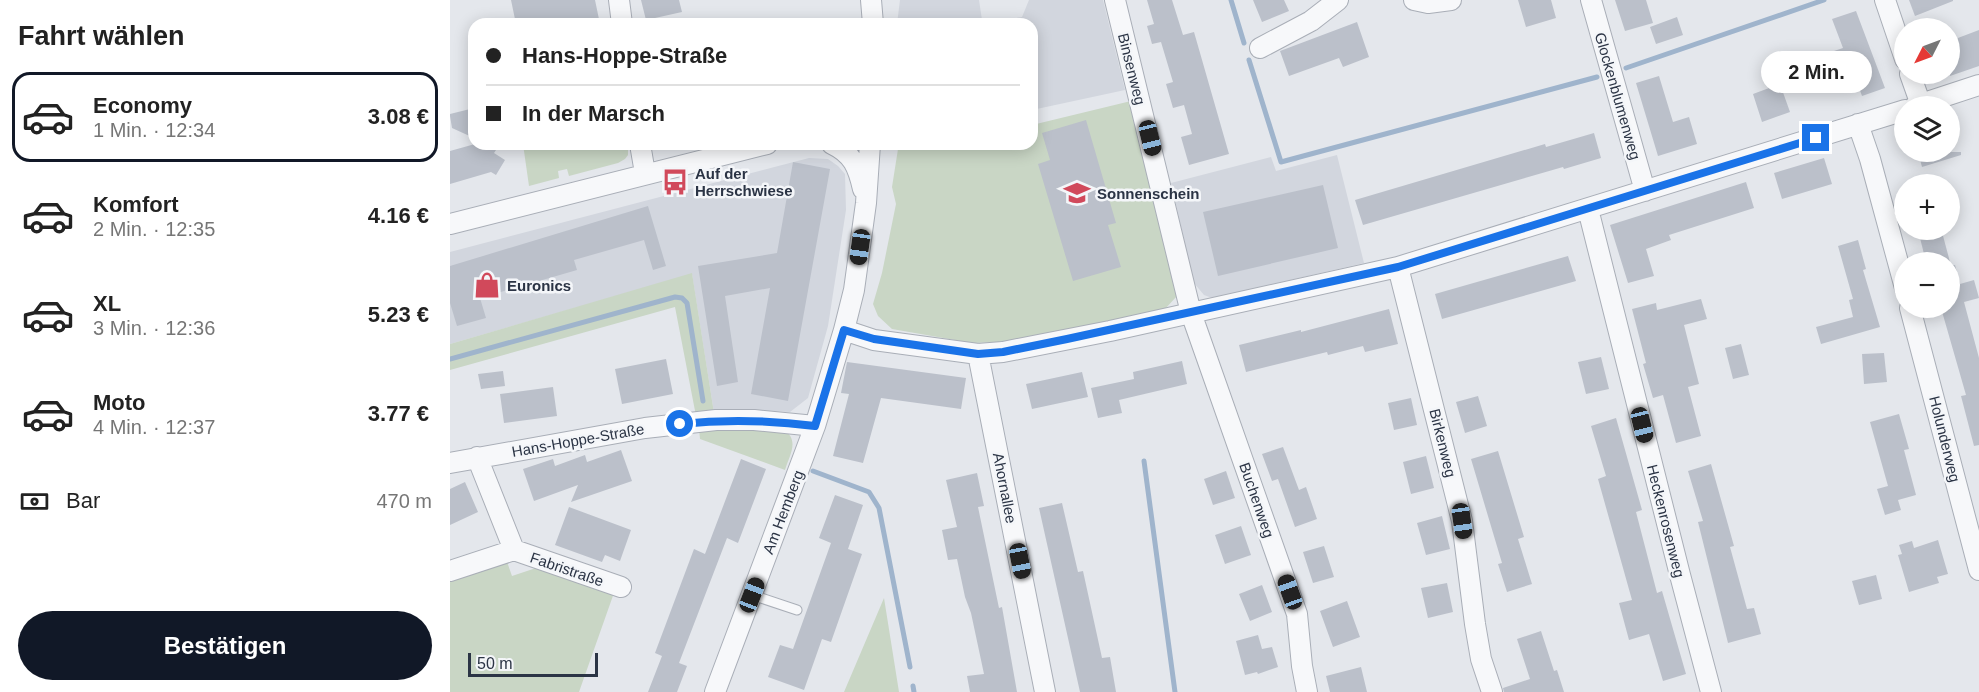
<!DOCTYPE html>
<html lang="de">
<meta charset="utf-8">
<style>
:root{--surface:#fff;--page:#f2f2f2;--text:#222;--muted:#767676;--line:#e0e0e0;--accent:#111827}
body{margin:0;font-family:Helvetica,sans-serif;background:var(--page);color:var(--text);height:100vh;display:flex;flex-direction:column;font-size:22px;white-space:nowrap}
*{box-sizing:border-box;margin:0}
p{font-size:20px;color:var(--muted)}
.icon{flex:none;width:33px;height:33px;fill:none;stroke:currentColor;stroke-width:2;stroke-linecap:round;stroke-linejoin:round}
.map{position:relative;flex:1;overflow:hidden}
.sheet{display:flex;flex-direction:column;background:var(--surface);width:450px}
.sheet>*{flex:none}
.hud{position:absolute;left:18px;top:18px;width:570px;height:132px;border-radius:18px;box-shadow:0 3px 15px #0003;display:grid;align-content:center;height:132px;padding:0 18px;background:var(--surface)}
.needle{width:39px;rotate:228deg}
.buttons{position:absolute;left:1444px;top:18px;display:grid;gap:12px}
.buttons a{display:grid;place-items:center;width:66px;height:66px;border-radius:50%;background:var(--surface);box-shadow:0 3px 15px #0003;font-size:30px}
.scale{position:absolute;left:18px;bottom:15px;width:130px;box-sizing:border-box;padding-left:6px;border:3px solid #2b3445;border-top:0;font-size:16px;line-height:21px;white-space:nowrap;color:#2b3445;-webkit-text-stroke:4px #f4f6f9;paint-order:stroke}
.end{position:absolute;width:27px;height:27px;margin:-14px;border:8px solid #1a73e8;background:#fff;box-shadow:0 0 0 3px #fff}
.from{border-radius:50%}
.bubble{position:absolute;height:42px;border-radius:21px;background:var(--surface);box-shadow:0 3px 15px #0003;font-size:20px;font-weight:800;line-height:42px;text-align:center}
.car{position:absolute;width:18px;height:36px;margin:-18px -9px;border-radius:8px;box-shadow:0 0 4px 2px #0007;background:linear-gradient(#222 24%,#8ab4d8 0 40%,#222 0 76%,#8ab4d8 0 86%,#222 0)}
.hud b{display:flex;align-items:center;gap:21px;height:57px;font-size:22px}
.hud b+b{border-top:2px solid var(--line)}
.hud i{width:15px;height:15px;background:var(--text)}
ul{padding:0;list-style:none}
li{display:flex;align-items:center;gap:18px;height:90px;margin:0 12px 9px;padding:0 6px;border:3px solid transparent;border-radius:18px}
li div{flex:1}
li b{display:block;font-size:22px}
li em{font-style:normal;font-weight:800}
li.selected{border-color:var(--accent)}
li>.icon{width:54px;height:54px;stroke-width:1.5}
h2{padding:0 18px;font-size:27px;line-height:72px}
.pay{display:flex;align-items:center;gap:15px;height:66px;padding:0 18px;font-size:22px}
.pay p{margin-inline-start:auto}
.cta{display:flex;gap:12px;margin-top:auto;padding:12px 18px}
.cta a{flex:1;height:69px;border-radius:36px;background:var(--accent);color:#fff;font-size:24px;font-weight:800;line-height:69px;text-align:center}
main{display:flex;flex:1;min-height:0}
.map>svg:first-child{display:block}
</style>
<main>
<section class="sheet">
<h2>Fahrt wählen</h2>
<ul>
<li class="selected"><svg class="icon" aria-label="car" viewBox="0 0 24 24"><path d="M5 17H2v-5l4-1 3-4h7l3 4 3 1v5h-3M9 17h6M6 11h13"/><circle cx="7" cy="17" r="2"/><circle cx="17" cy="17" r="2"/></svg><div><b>Economy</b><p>1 Min. · 12:34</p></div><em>3.08 €</em></li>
<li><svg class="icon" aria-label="car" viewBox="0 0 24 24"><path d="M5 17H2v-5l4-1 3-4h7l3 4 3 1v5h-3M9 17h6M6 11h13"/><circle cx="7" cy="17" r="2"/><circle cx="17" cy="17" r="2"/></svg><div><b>Komfort</b><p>2 Min. · 12:35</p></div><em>4.16 €</em></li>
<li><svg class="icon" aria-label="car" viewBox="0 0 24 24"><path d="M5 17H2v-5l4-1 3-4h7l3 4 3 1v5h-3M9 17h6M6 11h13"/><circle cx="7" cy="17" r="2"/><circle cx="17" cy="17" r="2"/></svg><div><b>XL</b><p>3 Min. · 12:36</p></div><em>5.23 €</em></li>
<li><svg class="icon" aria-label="car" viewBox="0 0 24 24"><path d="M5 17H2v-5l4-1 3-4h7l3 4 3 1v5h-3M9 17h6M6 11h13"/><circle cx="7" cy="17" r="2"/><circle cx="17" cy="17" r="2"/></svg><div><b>Moto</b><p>4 Min. · 12:37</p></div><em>3.77 €</em></li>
</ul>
<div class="pay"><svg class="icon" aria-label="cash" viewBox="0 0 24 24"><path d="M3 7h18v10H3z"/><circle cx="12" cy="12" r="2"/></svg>Bar<p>470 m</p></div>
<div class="cta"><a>Bestätigen</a></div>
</section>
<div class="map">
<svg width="1529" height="692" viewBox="0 0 1529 692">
<rect width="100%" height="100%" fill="#e4e7ec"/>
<path fill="#d2d6de" d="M450,0H529L532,20L538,23L572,17L579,0H653L675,90L582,110V24H447Z
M887,155L914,263L762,298L754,295L744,283L721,183L821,157L826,171Z
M359,158L378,159L388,166L395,174L396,210L378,326L358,398L340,412L319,411L264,413L242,274L0,344V252Z"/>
<path fill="#c9d6c5" d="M681,101L728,295L714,310L551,342L522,343L442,329L428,316L423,304L432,273L446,204L442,187L448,149L481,144H582V125Z
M73,144H178V155L175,159L168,163L119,176L117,169L108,171L109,178L79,186Z
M242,273L264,413L246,416L225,307L0,370V344Z
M249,429H333C350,440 340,454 335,470L250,439Z
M56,559L62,576L95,565L165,590L129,692H0V576Z
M434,598L449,692H394Z"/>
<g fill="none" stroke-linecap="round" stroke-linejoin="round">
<path stroke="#9fb4cc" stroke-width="5" d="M781,0L794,43
M799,60L831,162L1147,77
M1176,68L1374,0
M0,359L225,297L232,298L237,303L253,401
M694,461L725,692
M363,471L419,492L429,508L460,667
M463,686L464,692"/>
</g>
<path fill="#bbc0ca" d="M61,0H145L150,24H66Z
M191,0H229L232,12L196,20Z
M697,0H722L733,35L744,32L779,154L739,165L731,137L742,134L734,105L723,108L716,84L723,82L711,42L702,44L697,26L704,24Z
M803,0H834L839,11L812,22Z
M1068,0H1101L1106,18L1076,27Z
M1165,0H1196L1203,23L1175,31Z
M1459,0H1503V1L1465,16Z
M1406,11L1435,88L1412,96L1402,68L1375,76L1369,56L1393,48L1382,19Z
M1227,17L1233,35L1206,44L1200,27Z
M907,22L919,57L893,67L889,58L839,76L830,51Z
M1529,30V66L1500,76V41Z
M1209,76L1223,122L1239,117L1247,144L1208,156L1186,83Z
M1330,84L1340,112L1312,122L1303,94Z
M24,108V138L2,128L0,116V114Z
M636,120L666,223L658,225L671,267L623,281L588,164L600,160L592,133Z
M1144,133L1151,158L1114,169L1113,167L913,225L905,200L1095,144L1096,147Z
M25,144H50L44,153L55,160L46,175L41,172L0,184V151Z
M1468,152H1511V155L1472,167Z
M1374,158L1382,184L1332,199L1324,173Z
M343,162L380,169L338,401L301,394L320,288L275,296L288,382L267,386L248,266L327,253Z
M1296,182L1304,208L1219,235L1221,240L1196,249L1204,276L1178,283L1160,225Z
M873,185L888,248L768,276L753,212Z
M198,206L216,266L203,270L194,240L124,260L127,270L30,298L36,318L7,326L0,303V266Z
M1492,232L1500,262H1476L1470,238Z
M1408,240L1416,269L1413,270L1430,327L1371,344L1366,327L1403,317L1399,300L1403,299L1388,246Z
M1118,256L1126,281L992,319L985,294Z
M1505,265L1510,284L1524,280L1529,298L1514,302L1529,358V445L1524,446L1511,396L1516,395L1491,308H1500V266Z
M1251,299L1257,319L1234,325L1249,384L1238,387L1251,436L1226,443L1213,395L1203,398L1193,364L1196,363L1182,309L1206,303L1207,310Z
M939,309L948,344L915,352L913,346L878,355L877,352L796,372L789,345L851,330V332Z
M1291,344L1299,375L1283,379L1275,348Z
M1434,353L1437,382L1414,384L1412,354Z
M1151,357L1159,389L1136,394L1128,362Z
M216,359L223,394L172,404L165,369Z
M732,361L737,384L669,400L672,413L648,418L641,388L684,379L683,372Z
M397,362L516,378L511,409L431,398L413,463L383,456L399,394L391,393Z
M53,371L55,386L31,389L28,374Z
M632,372L638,397L582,409L576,384Z
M103,387L107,416L54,423L50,394Z
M1028,396L1037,426L1015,433L1006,402Z
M961,398L967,425L944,430L938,403Z
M1449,414L1459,449L1454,450L1466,495L1448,500L1451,510L1435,515L1427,489L1438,486L1420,422Z
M1166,418L1192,510L1186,512L1207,593L1212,591L1236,674L1213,681L1199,634L1179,640L1169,603L1182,600L1148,479L1156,476L1141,426Z
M833,447L849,490L856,487L867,519L845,527L828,479L822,481L812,454Z
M171,450L182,481L121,502L128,485L84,501L73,469L103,459L105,466L135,455L137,462Z
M1048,451L1074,537L1068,539L1082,584L1057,592L1048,564L1052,563L1021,459Z
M976,456L984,488L961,494L953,462Z
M291,459L316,469L288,543L277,538L229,663L237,666L227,692H198L212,656L205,653L244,549L255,554Z
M1261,464L1284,546L1280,547L1297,609L1304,608L1311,634L1278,643L1248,522L1253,521L1238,471Z
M776,471L785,498L763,505L754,479Z
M527,473L534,506L528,507L549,608L552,607L567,692H520L517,676L534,674L521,613L515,597L507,559L498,560L492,530L507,527L496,480Z
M15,482L28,512L0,525V489Z
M385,495L413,505L398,549L412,554L381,642L372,639L354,690L318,677L330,645L343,649L381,543L369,538Z
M612,503L628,572L633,571L652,658L660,657L666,692H630L589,508Z
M119,507L181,530L170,561L155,555L152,562L105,545Z
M992,516L1000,549L976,555L967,523Z
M791,526L801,555L775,564L765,535Z
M1488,540L1498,574L1487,577L1489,583L1459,592L1448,555L1452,554L1449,545L1462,541L1464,548Z
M874,546L884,577L863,583L853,552Z
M1426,575L1432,599L1409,605L1402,581Z
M997,583L1003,612L978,618L971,588Z
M812,585L822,612L800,621L789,594Z
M897,601L910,637L883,647L870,611Z
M1091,631L1104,671L1107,670L1114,692H1054L1053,688L1080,679L1067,639Z
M808,635L812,649L822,647L828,667L808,674L807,672L795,675L786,641Z
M911,667L917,692H880L876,676Z"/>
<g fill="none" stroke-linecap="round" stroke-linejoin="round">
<g stroke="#a9aeb7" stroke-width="11">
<path id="service" d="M302,595L347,610"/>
</g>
<g stroke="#a9aeb7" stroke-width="22">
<path id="minor" d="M169,0L172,24
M421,0L423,24
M665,0L741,313L847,614L852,666L857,692
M964,0L978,3L1001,0
M1141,0L1195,191
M1435,0L1455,59
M810,48L861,21L888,0
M1460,74L1471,105
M1465,106L1529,85
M1408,124L1420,159L1455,288
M190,144L195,173
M382,144C403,154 408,167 413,189
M1138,209L1230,575L1261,692
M0,224L317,144
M948,267L1012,521L1025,624L1031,659L1042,692
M1460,308L1529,570
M394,330L424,340L528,354L553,352L660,331L948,267L1455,110
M528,354L595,692
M27,457L64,550
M0,463L195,428L266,420H304L365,426
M0,571L64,550L171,587
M265,692L365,426L394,330L404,290L416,203L420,144"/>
</g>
<use href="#service" stroke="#f7f8fa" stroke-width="9"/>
<use href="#minor" stroke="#f7f8fa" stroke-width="20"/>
</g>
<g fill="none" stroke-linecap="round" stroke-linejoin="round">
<path stroke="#1a73e8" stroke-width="8" d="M230,424C276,419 319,420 365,426L394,330L424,339L528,354L553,352L617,339L948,267L1366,138"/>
</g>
<defs>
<g id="bus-bare" transform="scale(2.07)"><path d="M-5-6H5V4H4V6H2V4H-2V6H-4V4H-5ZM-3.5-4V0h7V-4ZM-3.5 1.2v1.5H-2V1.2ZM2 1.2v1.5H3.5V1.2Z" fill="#d1495b" stroke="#f4f6f9" stroke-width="2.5" paint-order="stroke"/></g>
<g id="school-bare" transform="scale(2.07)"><path d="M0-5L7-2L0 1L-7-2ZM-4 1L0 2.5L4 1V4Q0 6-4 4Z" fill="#d1495b" stroke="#f4f6f9" stroke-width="2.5" paint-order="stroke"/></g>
<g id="shop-bare" transform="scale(2.07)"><path d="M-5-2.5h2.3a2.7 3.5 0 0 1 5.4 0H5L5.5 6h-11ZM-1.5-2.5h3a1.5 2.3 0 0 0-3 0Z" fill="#d1495b" stroke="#f4f6f9" stroke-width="2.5" paint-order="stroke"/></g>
</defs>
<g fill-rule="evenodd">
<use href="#bus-bare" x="225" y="182"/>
<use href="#school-bare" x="627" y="193"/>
<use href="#shop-bare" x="37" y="285"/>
</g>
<g text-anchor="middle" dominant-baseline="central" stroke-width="5" stroke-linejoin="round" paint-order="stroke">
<g font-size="15" fill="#2b3445" stroke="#f4f6f9">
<text transform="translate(682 69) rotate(76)">Binsenweg</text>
<text transform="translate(1168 96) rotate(74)">Glockenblumenweg</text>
<text transform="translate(1495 439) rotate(76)">Holunderweg</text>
<text transform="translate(128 440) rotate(-10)">Hans-Hoppe-Straße</text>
<text transform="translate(993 443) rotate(76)">Birkenweg</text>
<text transform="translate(555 488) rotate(79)">Ahornallee</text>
<text transform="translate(807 500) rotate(71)">Buchenweg</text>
<text transform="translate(333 512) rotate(-69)">Am Hemberg</text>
<text transform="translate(1216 521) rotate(76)">Heckenrosenweg</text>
<text transform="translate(117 569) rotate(19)">Fabristraße</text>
</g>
<g font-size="15" font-weight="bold" fill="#2b3445" stroke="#f4f6f9" text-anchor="start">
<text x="245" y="173">Auf der<tspan x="245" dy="17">Herrschwiese</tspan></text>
<text x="647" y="193">Sonnenschein</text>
<text x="57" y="285">Euronics</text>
</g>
</g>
</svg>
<div class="buttons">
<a><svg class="needle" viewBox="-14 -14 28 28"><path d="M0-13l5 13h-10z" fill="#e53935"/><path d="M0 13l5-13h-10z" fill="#767676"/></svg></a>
<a><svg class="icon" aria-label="layers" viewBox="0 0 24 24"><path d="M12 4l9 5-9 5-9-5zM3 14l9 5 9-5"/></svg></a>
<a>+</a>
<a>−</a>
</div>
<div class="scale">50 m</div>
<i class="end from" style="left:230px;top:424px"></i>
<i class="end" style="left:1366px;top:138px"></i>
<div class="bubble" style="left:1311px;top:51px;width:111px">2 Min.</div>
<i class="car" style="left:700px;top:138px;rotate:166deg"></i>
<i class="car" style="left:410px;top:247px;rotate:188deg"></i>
<i class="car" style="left:1192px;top:425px;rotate:166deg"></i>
<i class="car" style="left:1012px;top:521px;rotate:172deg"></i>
<i class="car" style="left:570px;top:561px;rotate:169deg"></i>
<i class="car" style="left:840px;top:592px;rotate:340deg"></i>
<i class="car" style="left:302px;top:595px;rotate:21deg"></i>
<div class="hud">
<b><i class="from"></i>Hans-Hoppe-Straße</b>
<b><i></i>In der Marsch</b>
</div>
</div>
</main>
